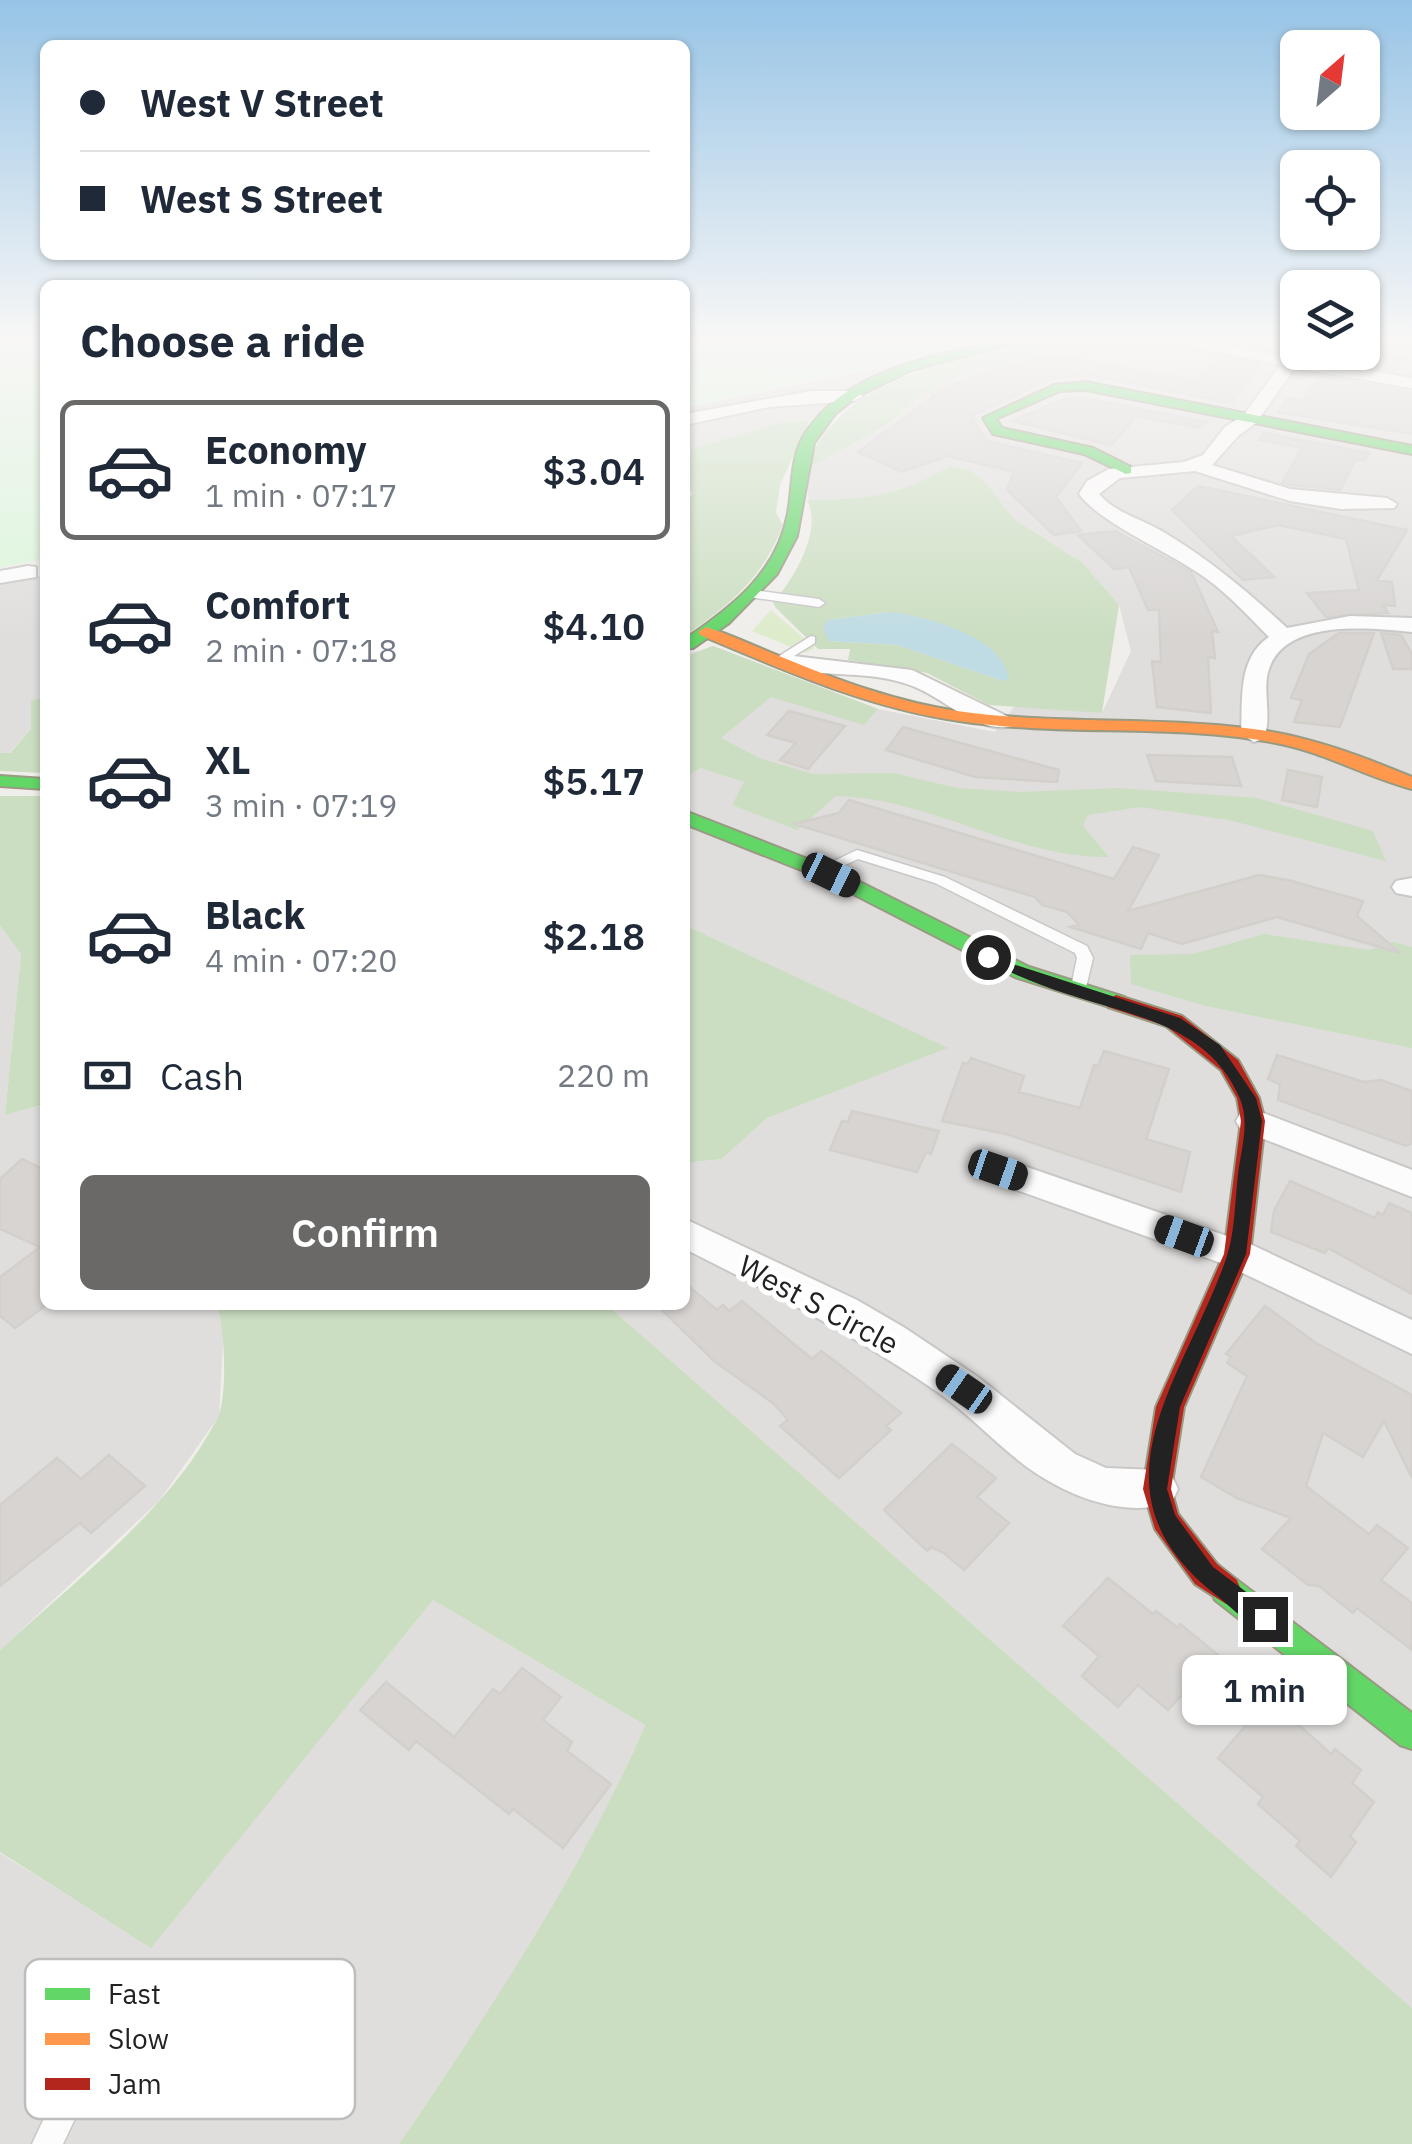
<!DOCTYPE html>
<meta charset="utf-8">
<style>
:root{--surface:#fff;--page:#f6f6f7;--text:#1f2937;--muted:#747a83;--line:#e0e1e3;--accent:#6a6968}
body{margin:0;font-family:"IBM Plex Sans",sans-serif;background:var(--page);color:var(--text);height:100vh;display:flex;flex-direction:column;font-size:38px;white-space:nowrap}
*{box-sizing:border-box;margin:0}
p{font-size:32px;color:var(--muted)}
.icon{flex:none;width:55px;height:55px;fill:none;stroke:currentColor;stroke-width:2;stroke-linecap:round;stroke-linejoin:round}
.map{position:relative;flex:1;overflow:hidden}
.side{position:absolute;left:40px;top:280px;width:650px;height:1030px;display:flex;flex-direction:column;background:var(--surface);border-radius:15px;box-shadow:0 2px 8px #0004}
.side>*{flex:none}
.top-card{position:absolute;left:40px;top:40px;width:650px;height:220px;border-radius:15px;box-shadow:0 2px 8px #0004;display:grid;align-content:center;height:220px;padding:0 40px;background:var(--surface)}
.needle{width:65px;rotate:28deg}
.buttons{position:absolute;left:1280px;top:30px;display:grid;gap:20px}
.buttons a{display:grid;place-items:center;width:100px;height:100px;border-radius:15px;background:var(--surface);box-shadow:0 2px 8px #0004;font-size:50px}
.end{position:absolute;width:45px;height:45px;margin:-22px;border:12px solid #222;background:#fff;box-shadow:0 0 0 5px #fff}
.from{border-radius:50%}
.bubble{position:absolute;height:70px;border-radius:15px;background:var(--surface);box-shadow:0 2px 8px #0004;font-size:32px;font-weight:600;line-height:70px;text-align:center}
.car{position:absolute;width:30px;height:60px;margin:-30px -15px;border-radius:12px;box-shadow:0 0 8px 2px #0007;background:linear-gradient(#222 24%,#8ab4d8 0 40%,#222 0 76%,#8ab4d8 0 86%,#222 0)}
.top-card b{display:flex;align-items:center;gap:35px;height:95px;font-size:38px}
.top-card b+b{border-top:2px solid var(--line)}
.top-card i{width:25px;height:25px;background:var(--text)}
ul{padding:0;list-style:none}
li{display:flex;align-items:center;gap:30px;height:140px;margin:0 20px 15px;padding:0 20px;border:5px solid transparent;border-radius:15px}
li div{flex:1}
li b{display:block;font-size:38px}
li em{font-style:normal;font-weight:600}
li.selected{border-color:var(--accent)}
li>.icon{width:90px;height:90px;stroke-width:1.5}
h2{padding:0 40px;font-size:45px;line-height:120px}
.pay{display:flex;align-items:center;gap:25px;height:110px;padding:0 40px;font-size:38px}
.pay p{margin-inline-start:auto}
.action{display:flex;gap:20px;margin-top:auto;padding:20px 40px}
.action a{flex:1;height:115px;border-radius:15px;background:var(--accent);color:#fff;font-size:40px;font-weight:600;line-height:115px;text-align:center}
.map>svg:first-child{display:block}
</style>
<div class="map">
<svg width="1412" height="2144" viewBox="0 0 1412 2144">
<rect width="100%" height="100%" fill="#f0eeeb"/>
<path fill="#dfdedc" d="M1048,339H1297L1298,352H1362L1367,339H1412V2008L607,1305H685V1163L722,1159L767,1118L947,1048L685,925V655L713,646L878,709L995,732L1016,704L1102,713L1131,651L1119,605L1083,563L1014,519L988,485L949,466L917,486L873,499L809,500L805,470L888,424L918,398L965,372L1053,354L1037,342Z
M905,363L810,420L780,423L685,451V408Z
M45,575V698L31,700V729L9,753H0V585Z
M0,926L21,954L5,1115L45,1104V1305H217L224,1325L219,1416L159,1501L0,1650Z
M433,1600L645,1725L592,1841L509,1981L399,2144H0V1853L151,1947Z"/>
<path fill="#ddeccb" d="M771,610L815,648L806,653L752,631Z"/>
<path fill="#cbdec1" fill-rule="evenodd" d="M1037,342L1055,354L965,372L918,398L888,424L805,470C840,376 949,362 1037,342Z
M810,420L780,485L776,513L783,525C761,580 733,602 685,636V501L693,494L685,483V451L780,423Z
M949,466L970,470L988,485L1014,519L1083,563L1119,605L1102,713L989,705L927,673L848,660L850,649H818L776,608L773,603C794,579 823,530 807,500C866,499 897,498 949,466ZM890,612L1003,681L897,645L829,641L827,620Z
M713,646L878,709L864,725L771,697L721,738L759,758L813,774L893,773L957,788L1020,792L1119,788L1257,798L1373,831L1386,861L1229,820L1140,807L1088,815L1083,826L1109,857C1014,858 930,798 836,796L797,830L732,805L744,782L701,768L685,777V657Z
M45,698V773L0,771V753H10L31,729V700Z
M0,796H45V1104L5,1115L21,954L0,926Z
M685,925L948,1048L767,1118L722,1159L685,1163Z
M1264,934L1369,950L1393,942L1412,947V1048L1206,1006L1131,984L1130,955L1193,954Z
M217,1305H607L1412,2008V2144H399C491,2009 580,1875 645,1725L433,1600L151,1948L0,1852V1650C75,1580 169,1512 217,1419C228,1399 225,1327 217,1305Z"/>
<path fill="#daf5da" d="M0,339H45V559L0,567Z
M685,339H997L685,408Z"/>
<path fill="#bfdbe3" d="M890,612C925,616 1004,636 1009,679L1003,681L897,645L829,641L823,628L827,620Z"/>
<path fill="#d7d4d2" stroke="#d3d0cc" stroke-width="2.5" d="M1334,352H1370L1404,358L1396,371L1329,360Z
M1061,356L1197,381L1217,356L1260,365L1231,403L1086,374L1047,380L974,415L973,420L987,441L1082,463L1056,497L1081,531L1054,535L1007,490L1014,472L948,456L902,472L858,452L935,395L931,393L1005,367L1035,359L1062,360Z
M1319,376L1412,392V434L1278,412L1288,398L1303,400Z
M1086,398L1207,422L1199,428L1137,416L1111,445L1012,421L1064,399Z
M1264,433L1369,453L1365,461L1356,459L1340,490L1291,485L1282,483L1302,448L1259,440Z
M1198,486L1407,530L1377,580L1392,582L1395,606L1383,605L1388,613L1326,617L1307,593L1359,590L1346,539L1278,525L1231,536L1274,577L1243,580L1172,510Z
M1115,531L1191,572L1218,632L1212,631L1215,658L1208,657L1211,713L1157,707L1152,661L1161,662L1159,610H1148L1129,567L1114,569L1078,535Z
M1374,633L1340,727L1294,722L1302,700L1291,698L1309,654L1339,633Z
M1381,633L1401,635L1412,654V669H1393Z
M789,711L845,726L808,769L780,760L796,743L767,735Z
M903,727L1059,770L1057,782L975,777L886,750Z
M1147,755L1232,757L1241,786L1156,781Z
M1288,770L1322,777L1317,807L1282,800Z
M849,800L1114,879L1133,847L1159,855L1128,911L1259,875L1288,880L1363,901L1357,916L1400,953L1277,917L1182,944L1148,933L1141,949L1070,927L1079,925L1067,912L1042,905L1035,897L794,824L839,813Z
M1104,1051L1169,1069L1146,1139L1190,1152L1181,1192L1006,1134L942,1121L963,1063L968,1064L971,1058L1024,1076L1019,1092L1080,1108L1094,1065L1098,1066Z
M1277,1055L1364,1082L1381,1080L1412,1091V1143L1406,1146L1278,1100L1280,1084L1268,1079Z
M852,1111L939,1131L931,1154L926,1152L917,1172L830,1150L842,1121L848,1122Z
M22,1159L45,1170V1306L15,1328L0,1316V1277L40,1247L0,1229V1179Z
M1290,1181L1375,1218L1378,1212L1383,1215L1389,1203L1412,1213V1294L1328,1248L1325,1253L1271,1232L1274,1211Z
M685,1283L717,1310L723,1305L729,1311L742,1301L812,1359L821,1351L835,1361L901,1413L886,1426L891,1430L839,1478L780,1426L788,1420L774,1404L714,1361L657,1305H685Z
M1265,1306L1316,1343L1412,1395V1478L1384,1421L1363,1457L1323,1433L1306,1486L1369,1534L1377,1525L1408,1548L1381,1580L1412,1603V1650L1357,1608L1353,1613L1319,1586L1308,1585L1262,1549L1291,1518L1237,1498L1201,1477L1247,1376L1227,1363L1231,1357L1226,1354Z
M952,1444L996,1478L977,1497L1009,1523L964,1570L944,1553L931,1547L927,1551L884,1510Z
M109,1455L145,1486L91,1533L80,1523L0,1586V1505L57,1458L81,1479Z
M1108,1578L1153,1614L1156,1611L1178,1628L1180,1624L1218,1655L1168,1710L1138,1685L1118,1707L1082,1676L1099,1656L1063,1626Z
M522,1668L561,1697L543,1720L572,1742L567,1751L611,1784L563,1848L513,1809L509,1814L416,1741L409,1750L360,1710L386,1682L454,1737L493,1689L500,1694Z
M1269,1698L1331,1754L1335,1749L1361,1770L1352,1783L1374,1802L1350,1836L1356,1842L1331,1877L1296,1846L1300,1841L1258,1804L1263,1797L1218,1758Z"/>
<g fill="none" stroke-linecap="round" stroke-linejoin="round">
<g stroke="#c9c8c7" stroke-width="3">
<path id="lane" d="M753,590L819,599L825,603L819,607L749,597L747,594Z
M811,636L815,637V643L781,664L771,661Z
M857,850L945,877L1087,946L1093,958L1084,996H1072L1070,992L1077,958L1075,953L935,883L858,859L826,874L821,876L813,871Z
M65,2093L76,2097L80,2108L63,2144H32L54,2097Z"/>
</g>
<g stroke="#c9c8c7" stroke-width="4">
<path id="street" d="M1153,339H1188L1412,378V388L1295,368L1256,423L1239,435L1212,465L1290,489L1387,498L1397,504L1394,508L1341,509L1290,501L1195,471L1120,478L1099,494C1116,514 1143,519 1165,533C1210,560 1248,592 1287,628L1350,616L1412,618V632C1369,628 1277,617 1267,677C1264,696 1272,722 1263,739L1254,742L1241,734C1243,699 1237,659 1269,637C1249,617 1229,595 1207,579C1171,552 1102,525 1079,494L1087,481L1109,469L1184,462L1203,455L1225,427L1244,415L1280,365Z
M811,391H854L863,396L854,401L769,407L685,425V414Z
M28,566L36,567V577L0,583V571Z
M785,655L912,670L1017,721L1014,726C979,735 945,699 915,687C873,669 821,678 777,667V657Z
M1412,878V896L1396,893L1392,887L1396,881Z
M1253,1109L1412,1170V1197L1241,1130L1236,1121L1241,1112Z
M998,1157L1250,1244L1412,1320V1354L1224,1264L986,1179L981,1170L986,1161Z
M685,1219L857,1300L905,1328L978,1377L1075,1454L1106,1468L1157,1470L1172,1476L1178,1489L1172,1502C1132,1517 1082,1501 1047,1480C1008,1458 976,1419 939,1393C858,1337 773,1293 685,1249Z"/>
</g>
<g stroke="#999a82" stroke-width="4">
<path id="fast" d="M1010,339H1030L912,370L858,396L835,414L814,443L797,536L777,574L729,623L693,648L685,649V639C732,607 777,573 788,513C793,486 790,456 806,432C850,367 940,355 1010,339Z
M1086,382L1412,446V454L1086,390L1060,391L996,419L1002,428L1093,448L1131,467V473L1126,474L1084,454L993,434L983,418L1054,385Z
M0,776L45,779V789L0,786Z
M685,811L838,871L1029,967L1124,997L1127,1002L1116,1009L1015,977L824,879L685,824Z
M1226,1576L1237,1580L1412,1713V1749L1400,1745L1215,1600L1211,1590L1215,1580Z"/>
</g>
<g stroke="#999a82" stroke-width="4">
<path id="slow" d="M706,627C732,635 758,648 784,658C840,681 897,702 957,711C1055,725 1155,716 1253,729C1308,736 1361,756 1412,777V789C1366,777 1324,752 1276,743C1172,723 1064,737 959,721C868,708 784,670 700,635L698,632Z"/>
</g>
<g stroke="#999a82" stroke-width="4">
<path id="jam" d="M1116,995L1182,1016L1238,1060L1259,1098L1265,1121L1250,1254L1184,1407L1171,1489L1178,1514L1217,1564L1237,1580L1241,1590L1237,1600L1226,1604L1195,1584L1155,1529L1143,1489L1156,1407L1224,1254L1241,1121L1237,1098L1221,1070L1166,1026L1108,1007L1105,1002Z"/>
</g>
<use href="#lane" fill="#fdfcfc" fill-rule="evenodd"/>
<use href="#street" fill="#fdfcfc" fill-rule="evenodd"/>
<use href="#fast" fill="#63d668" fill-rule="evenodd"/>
<use href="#slow" fill="#ff974d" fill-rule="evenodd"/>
<use href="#jam" fill="#b3261e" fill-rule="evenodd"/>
</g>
<linearGradient id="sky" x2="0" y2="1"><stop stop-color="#97c4e6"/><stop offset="0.53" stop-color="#f8f7f6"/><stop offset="1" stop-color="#f8f7f6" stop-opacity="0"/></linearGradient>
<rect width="1412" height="639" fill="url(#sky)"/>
<path fill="#222" d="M982,954L1180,1018L1220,1045L1256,1098L1262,1121L1246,1254L1180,1407L1167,1489L1175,1515L1213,1567L1273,1612V1626C1254,1634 1231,1606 1216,1595C1080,1489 1186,1377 1227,1256C1235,1231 1235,1200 1238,1174C1241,1150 1250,1122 1240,1099C1210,1026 1133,1016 1067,994C1038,985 1010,972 982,960Z"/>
<g text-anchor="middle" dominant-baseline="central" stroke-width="10" stroke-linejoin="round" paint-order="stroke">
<g font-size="30" fill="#222" stroke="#fff">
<text transform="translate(819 1304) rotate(28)">West S Circle</text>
</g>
</g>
<rect x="25" y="1959" width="330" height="160" rx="15" fill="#fff" stroke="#bdbdbd" stroke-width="2.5"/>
<rect x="45" y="1988" width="45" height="12" fill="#63d668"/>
<rect x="45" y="2033" width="45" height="12" fill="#ff974d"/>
<rect x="45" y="2078" width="45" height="12" fill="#b3261e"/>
<g font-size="28" fill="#222">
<text x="108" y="2004">Fast</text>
<text x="108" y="2049">Slow</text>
<text x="108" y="2094">Jam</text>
</g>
</svg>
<div class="buttons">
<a><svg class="needle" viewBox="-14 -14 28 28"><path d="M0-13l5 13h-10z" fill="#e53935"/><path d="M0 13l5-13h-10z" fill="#747a83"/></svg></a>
<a><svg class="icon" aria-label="locate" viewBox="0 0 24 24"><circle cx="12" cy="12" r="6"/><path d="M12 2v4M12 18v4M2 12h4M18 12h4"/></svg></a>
<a><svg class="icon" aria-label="layers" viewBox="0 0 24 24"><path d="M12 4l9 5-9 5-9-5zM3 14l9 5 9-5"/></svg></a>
</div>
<i class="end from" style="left:988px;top:957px"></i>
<i class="end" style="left:1265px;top:1619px"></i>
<div class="bubble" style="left:1182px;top:1655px;width:165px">1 min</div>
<i class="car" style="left:831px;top:875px;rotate:116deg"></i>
<i class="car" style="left:998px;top:1170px;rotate:109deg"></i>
<i class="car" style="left:1184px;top:1236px;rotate:290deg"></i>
<i class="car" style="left:964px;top:1389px;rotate:305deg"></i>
<div class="top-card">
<b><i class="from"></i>West V Street</b>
<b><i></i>West S Street</b>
</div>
<section class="side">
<h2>Choose a ride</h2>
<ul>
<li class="selected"><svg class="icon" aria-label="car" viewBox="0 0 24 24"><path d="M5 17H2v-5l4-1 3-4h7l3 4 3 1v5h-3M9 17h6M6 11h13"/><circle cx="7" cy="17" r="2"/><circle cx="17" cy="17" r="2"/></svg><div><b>Economy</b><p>1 min · 07:17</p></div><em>$3.04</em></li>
<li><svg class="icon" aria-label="car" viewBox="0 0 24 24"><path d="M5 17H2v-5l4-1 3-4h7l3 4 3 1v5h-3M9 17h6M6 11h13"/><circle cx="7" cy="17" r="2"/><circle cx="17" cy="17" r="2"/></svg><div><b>Comfort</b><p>2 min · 07:18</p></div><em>$4.10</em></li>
<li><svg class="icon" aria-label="car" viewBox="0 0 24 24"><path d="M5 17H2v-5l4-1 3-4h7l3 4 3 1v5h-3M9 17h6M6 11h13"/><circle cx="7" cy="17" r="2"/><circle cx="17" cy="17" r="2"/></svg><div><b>XL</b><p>3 min · 07:19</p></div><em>$5.17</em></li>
<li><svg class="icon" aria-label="car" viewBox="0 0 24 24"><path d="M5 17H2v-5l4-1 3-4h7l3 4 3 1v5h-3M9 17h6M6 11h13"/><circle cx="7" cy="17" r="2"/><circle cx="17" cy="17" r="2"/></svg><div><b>Black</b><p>4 min · 07:20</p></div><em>$2.18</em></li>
</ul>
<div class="pay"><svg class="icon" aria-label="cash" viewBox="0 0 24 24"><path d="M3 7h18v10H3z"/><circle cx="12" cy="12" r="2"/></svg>Cash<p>220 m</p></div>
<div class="action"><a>Confirm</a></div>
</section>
</div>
